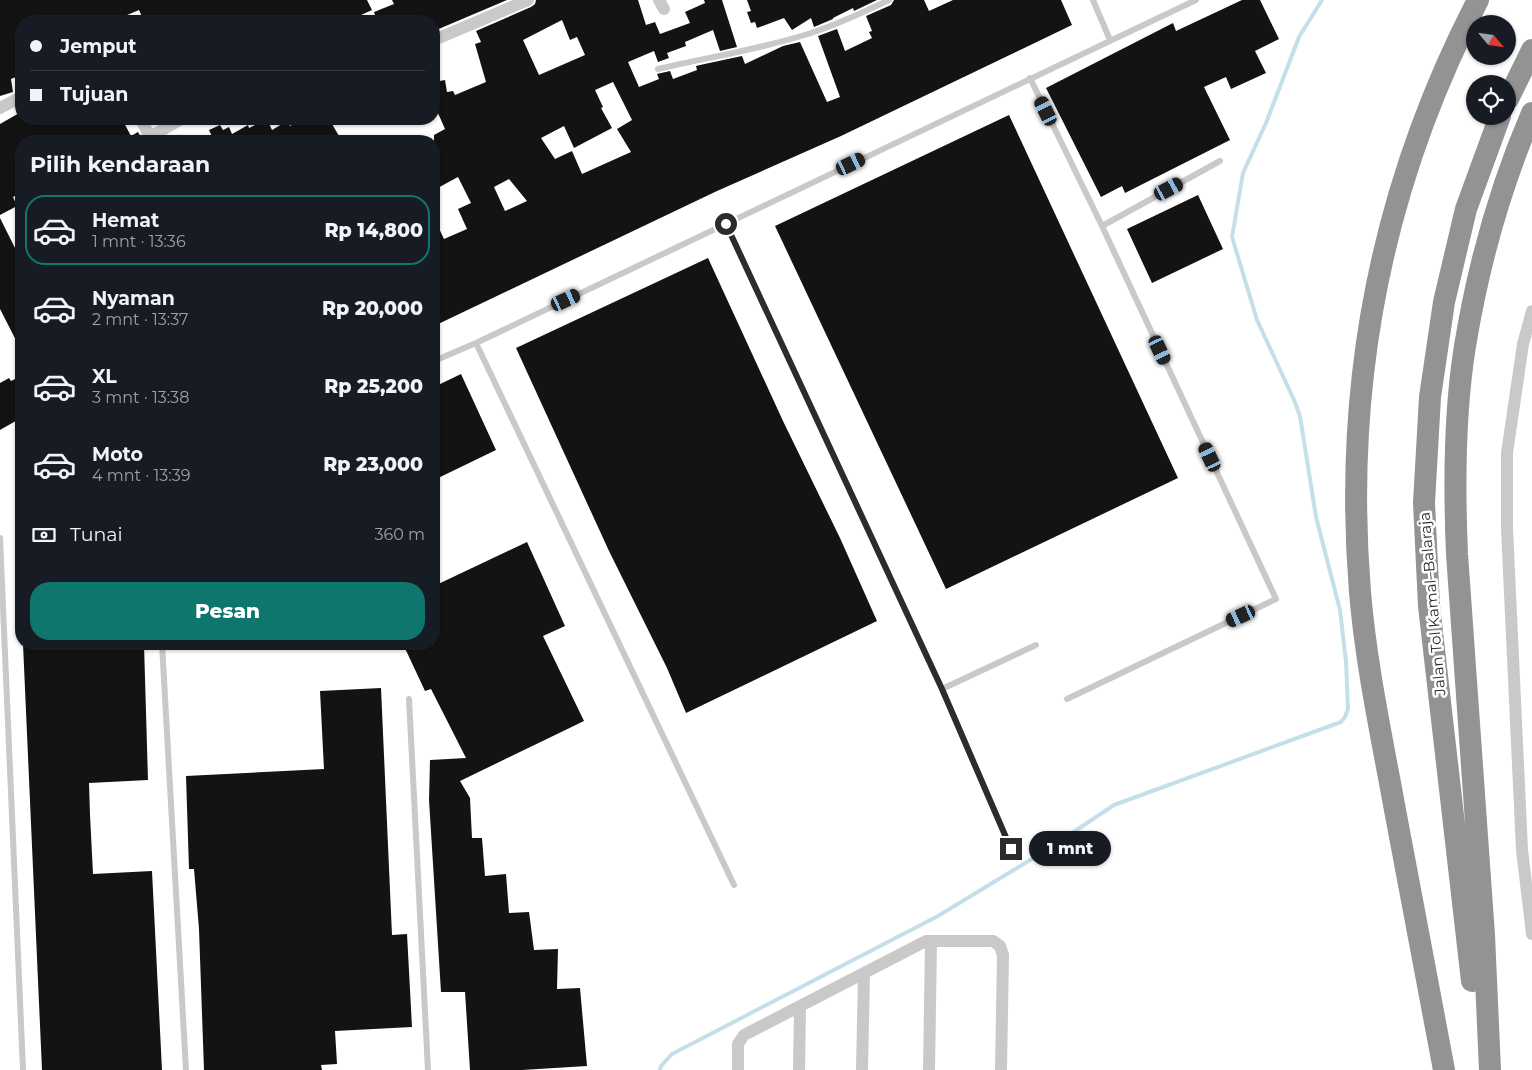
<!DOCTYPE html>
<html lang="id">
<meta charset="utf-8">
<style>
:root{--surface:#171b24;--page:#242831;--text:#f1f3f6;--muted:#9ea1a6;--line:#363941;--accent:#0f766e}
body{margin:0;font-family:Montserrat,sans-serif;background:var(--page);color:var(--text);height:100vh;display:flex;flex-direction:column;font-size:19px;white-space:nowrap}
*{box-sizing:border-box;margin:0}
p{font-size:16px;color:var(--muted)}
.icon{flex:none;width:28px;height:28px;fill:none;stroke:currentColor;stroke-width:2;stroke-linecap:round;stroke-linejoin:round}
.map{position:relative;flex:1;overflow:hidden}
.panel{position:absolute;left:15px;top:135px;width:425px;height:515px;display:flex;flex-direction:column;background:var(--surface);border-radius:20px;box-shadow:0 1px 4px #0004}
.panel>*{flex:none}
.top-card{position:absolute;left:15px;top:15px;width:425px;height:110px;border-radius:20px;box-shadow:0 1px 4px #0004;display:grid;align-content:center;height:110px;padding:0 15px;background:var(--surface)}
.needle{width:32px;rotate:119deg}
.controls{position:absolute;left:1466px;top:15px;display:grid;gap:10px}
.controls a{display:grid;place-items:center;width:50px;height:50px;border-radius:50%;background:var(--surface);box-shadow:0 1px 4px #0004;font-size:25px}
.end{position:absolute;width:22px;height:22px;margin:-11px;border:6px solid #2c2c2c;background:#fff;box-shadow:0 0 0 2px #fff}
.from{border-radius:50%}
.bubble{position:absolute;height:35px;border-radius:18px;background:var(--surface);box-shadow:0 1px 4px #0004;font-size:16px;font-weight:800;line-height:35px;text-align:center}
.car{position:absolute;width:15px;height:30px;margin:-15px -8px;border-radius:6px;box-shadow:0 0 4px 1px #0007;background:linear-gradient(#222 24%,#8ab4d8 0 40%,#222 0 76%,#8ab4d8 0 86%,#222 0)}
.top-card b{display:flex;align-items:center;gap:18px;height:48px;font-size:19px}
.top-card b+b{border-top:1px solid var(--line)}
.top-card i{width:12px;height:12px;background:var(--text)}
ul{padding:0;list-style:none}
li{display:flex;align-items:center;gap:15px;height:70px;margin:0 10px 8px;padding:0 5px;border:2px solid transparent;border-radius:20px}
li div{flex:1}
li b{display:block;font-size:19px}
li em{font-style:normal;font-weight:800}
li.active{border-color:var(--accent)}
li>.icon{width:45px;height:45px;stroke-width:1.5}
h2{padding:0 15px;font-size:22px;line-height:60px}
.pay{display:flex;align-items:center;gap:12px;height:55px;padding:0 15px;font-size:19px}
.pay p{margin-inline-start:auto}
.action{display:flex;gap:10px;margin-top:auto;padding:10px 15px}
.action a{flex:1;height:58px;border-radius:20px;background:var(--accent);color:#fff;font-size:20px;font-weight:800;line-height:58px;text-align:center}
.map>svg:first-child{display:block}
</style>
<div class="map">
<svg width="1532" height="1070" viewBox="0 0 1532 1070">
<rect width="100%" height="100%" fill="#fff"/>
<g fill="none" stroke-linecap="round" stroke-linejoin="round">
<path stroke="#c4dfea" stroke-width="4" d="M660,1070L661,1066L672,1054L938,916L1045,851L1114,805L1341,722L1345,717L1348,709L1346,662L1340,610L1316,517L1300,416L1294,400L1257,320L1232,237L1243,173L1266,123L1299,37L1322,0"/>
</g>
<path fill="#131313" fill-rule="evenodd" d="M0,0H367L372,10L348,21H144L139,10L113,21H21V75L11,79L13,92L0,96Z
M392,0H507L434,31V21H377L374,12L394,4Z
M536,0H638L646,25L655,22L660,34L690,23L685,12L705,3L704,0H722L737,47L720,51L713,30L685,42L686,46L667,53L669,58L658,62L654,51L628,62L639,87L659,79L657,74L670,71L673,79L697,70L696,66L700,65L742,56L745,64L783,46L800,42L827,102L840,97L818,36L837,29L845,51L872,38L869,32L872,31L866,16L891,5L894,0H924L929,11L953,0H1061L1072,25L841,136L717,191L434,326V218L444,239L467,229L458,209L471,203L458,177L434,190V135L445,129L434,104V82L445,80L447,92L453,91L455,95L486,82L475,44L481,42L476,31L531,7L535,4ZM562,20L570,40L577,37L585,55L539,75L523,40ZM613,82L632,120L617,129L631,152L582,174L572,151L555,159L541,138L564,126L574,148L612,128L601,108L603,107L595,90ZM509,179L527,201L505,211L494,187Z
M747,0H877L854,11L853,8L833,18V19L814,27L811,18L792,30L784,18L757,28L755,22L751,23L747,12L751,11Z
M1242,0H1260L1279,39L1255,51L1266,73L1231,89L1226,77L1204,87L1230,140L1125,193L1122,186L1101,197L1046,88L1173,23L1176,31Z
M21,112V119H122L131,136L138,132L143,141H21V192L13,197L17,206L0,215V124Z
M1009,115L1178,478L946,589L775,226Z
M267,119L272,130L287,121L290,126L302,119H329L342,141H214L209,130L220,125L223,130L229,127L232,134L248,125L249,128Z
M1198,195L1223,249L1152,283L1127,229Z
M0,218L15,248L21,245V350L0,309Z
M708,258L783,421L840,538L877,621L686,713L667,668L609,551L516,348Z
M461,374L496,450L434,480V387Z
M21,376V418L0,430V383L9,378L11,381Z
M527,542L565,626L543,636L584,721L460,781L470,798L472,838H482L485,876L506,874L509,913L529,912L534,950L558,949L557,989L580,988L587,1066L522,1070H470L465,992H441L429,800L430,760L466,758L431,689L425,691L403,644H434V586Z
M23,644H144L148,780L89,783L90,815L93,874L152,871L162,1070H42Z
M381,688L392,935L407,934L412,1027L335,1031L337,1064L321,1065L322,1070H204L199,929L194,869H189L186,776L324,769L320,691Z"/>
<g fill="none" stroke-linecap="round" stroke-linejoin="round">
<path stroke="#c9c9c9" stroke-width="6" d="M1093,0L1110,40
M658,69C709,57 762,49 811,33C838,24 864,12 889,0
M1030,78L1102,226L1276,599L1067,699
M726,224L942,689L1011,849
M1102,226L1220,161
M476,343L734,885
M434,361L476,343L1196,0
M0,538L23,1070
M162,644L186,1070
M942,689L1036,645
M409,699L428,1070"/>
<path stroke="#c9c9c9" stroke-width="12" d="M659,0L664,9
M434,40L528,0
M0,108L21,97
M141,119L152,141
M150,137L181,119
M1532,311L1523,344L1507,453V529L1522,850L1532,934
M738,1070V1044L744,1035L926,941H993L1000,946L1003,955L1001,1070
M799,1070L800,1006
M862,1070L864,973
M929,1070L931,941"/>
<path stroke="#939393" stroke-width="22" d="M1508,99L1532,50
M1472,981L1429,606L1424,503L1430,397L1444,302L1466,209L1500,116
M1444,1070C1428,983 1412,896 1395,810C1382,738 1366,665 1360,592C1343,384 1382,185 1478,0
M1490,1070L1484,935L1457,554C1454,485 1454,414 1465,346C1478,267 1500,187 1532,113"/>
</g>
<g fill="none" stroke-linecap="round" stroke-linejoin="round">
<path stroke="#2c2c2c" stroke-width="6" d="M726,224L942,689L1011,849"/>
</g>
<g text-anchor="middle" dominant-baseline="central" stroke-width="5" stroke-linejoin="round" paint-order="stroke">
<g font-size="15" fill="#2c2c2c" stroke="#fff">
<text transform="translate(1432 604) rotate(-95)">Jalan Tol Kamal–Balaraja</text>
</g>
</g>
</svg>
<div class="controls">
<a><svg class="needle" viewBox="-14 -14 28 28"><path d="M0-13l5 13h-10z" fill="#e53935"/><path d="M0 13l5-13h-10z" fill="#9ea1a6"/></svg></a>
<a><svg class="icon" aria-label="locate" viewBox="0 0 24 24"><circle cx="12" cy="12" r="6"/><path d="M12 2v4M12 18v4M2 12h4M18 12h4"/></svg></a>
</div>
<i class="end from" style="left:726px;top:224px"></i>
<i class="end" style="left:1011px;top:849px"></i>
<div class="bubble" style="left:1029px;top:831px;width:82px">1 mnt</div>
<i class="car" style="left:1046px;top:111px;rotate:334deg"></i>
<i class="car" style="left:851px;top:164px;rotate:64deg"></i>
<i class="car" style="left:1169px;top:189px;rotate:62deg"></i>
<i class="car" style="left:566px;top:300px;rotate:65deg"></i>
<i class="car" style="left:1160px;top:350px;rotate:155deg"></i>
<i class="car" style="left:1210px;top:457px;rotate:335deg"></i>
<i class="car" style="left:1241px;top:616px;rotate:245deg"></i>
<div class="top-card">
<b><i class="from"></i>Jemput</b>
<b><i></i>Tujuan</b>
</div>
<section class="panel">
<h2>Pilih kendaraan</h2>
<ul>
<li class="active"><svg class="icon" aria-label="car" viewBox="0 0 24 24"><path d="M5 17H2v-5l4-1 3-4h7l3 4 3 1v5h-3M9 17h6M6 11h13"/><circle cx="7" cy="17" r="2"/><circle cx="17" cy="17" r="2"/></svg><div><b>Hemat</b><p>1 mnt · 13:36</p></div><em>Rp 14,800</em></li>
<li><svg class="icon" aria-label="car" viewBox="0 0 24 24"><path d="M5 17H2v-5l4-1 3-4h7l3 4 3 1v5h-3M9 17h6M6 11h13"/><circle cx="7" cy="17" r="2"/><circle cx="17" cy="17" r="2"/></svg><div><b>Nyaman</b><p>2 mnt · 13:37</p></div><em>Rp 20,000</em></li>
<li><svg class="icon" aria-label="car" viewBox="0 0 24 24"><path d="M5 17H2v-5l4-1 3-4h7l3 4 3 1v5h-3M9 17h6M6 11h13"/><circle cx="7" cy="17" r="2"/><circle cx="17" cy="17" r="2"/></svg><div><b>XL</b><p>3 mnt · 13:38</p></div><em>Rp 25,200</em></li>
<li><svg class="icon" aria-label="car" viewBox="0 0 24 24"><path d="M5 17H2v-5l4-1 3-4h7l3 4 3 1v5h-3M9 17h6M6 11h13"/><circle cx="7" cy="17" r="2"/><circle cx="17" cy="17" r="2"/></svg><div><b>Moto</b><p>4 mnt · 13:39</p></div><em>Rp 23,000</em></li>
</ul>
<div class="pay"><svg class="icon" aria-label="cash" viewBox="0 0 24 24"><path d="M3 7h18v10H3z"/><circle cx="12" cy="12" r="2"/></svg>Tunai<p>360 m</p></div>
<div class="action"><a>Pesan</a></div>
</section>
</div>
